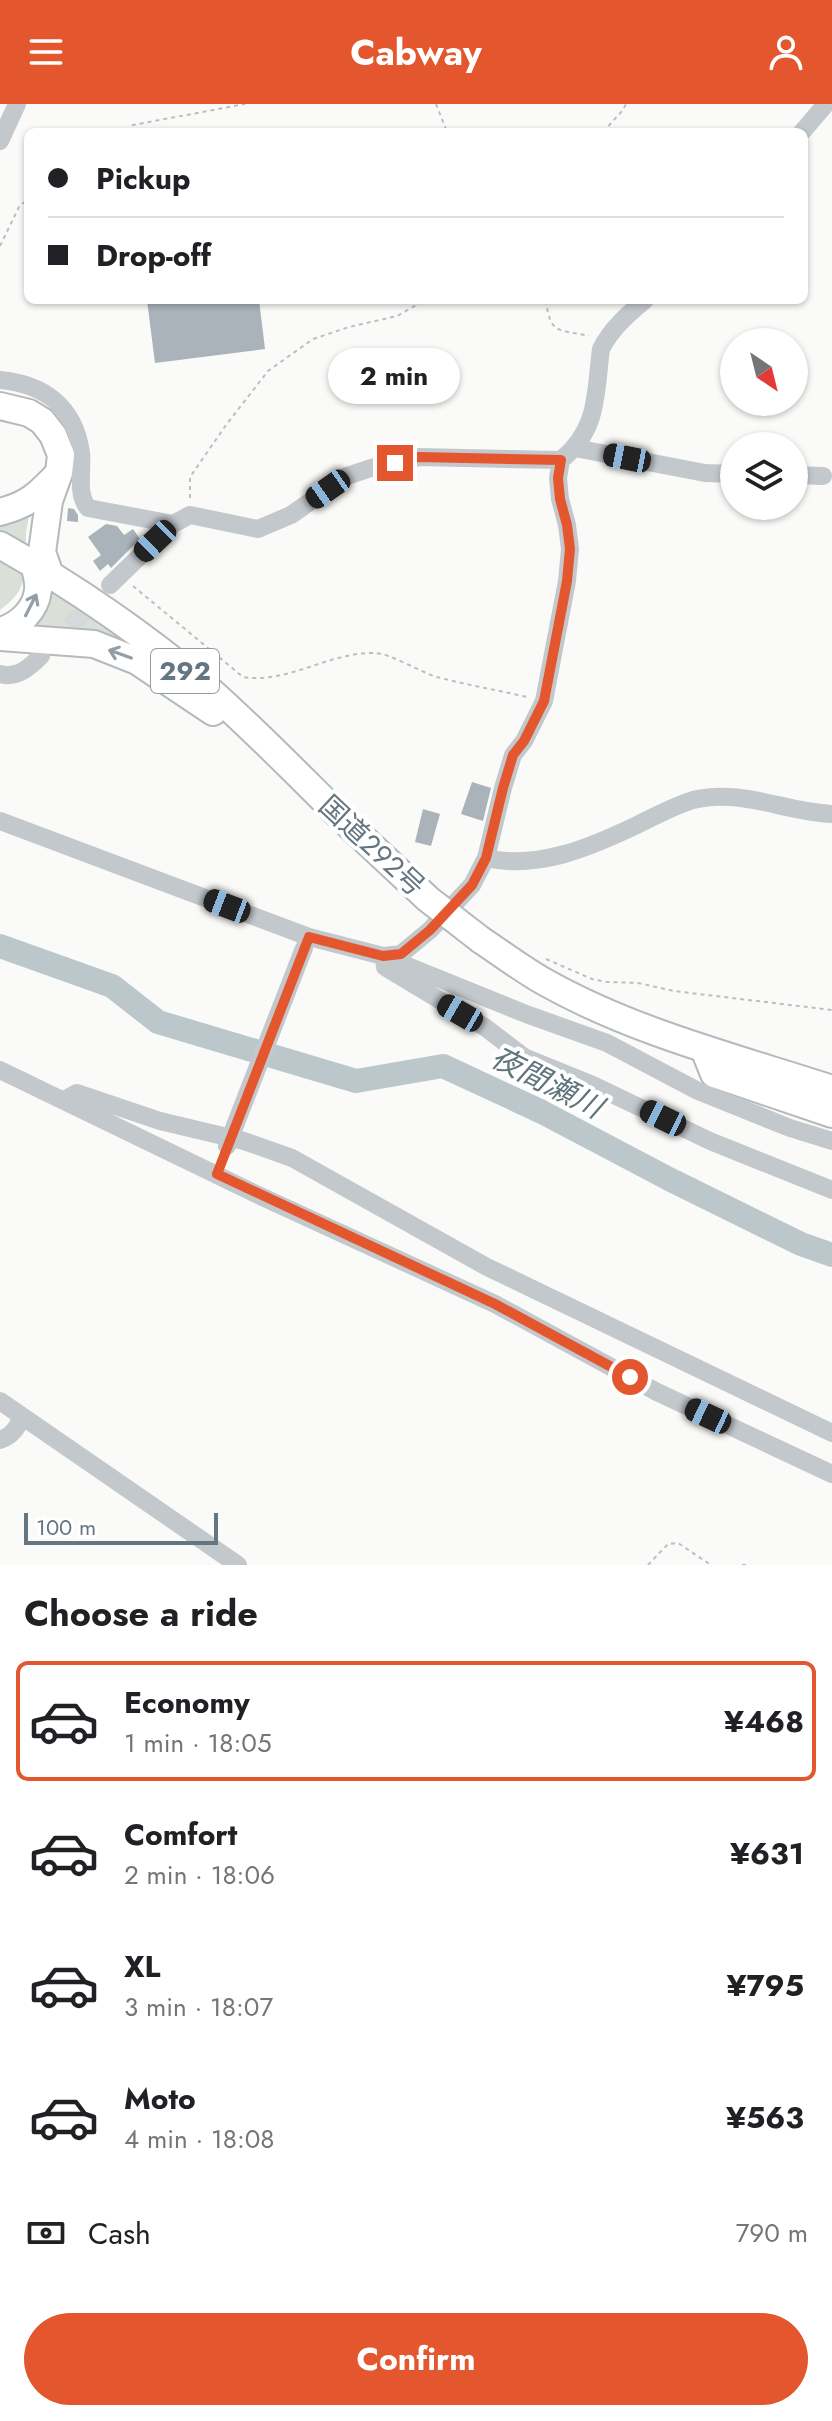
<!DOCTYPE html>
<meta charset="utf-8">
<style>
:root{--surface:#fff;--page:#f2f2f2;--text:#202124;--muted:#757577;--line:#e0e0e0;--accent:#e4572e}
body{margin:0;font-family:Jost,"Noto Sans JP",sans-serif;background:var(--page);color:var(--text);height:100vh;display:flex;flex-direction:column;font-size:30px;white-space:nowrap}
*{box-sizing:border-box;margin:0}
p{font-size:26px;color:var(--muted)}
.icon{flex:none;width:44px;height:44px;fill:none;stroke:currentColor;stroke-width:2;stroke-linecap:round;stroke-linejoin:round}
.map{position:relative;height:1461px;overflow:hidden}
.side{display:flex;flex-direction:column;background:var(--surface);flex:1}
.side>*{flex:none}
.hud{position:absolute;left:24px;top:24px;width:784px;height:176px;border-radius:12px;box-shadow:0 2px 6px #0004;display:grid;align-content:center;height:176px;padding:0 24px;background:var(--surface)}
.needle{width:52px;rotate:145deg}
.fabs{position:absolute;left:720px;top:224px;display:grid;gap:16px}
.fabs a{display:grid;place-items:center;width:88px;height:88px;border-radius:50%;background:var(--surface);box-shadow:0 2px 6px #0004;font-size:40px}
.scale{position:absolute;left:24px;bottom:20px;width:194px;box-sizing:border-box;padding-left:8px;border:4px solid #657683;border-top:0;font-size:22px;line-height:28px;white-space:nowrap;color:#657683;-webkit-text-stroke:6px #fff;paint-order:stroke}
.end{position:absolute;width:36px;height:36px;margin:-18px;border:10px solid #e4572e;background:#fff;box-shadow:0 0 0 4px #fff}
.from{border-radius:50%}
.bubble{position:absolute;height:56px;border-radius:28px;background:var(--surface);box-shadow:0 2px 6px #0004;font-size:26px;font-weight:700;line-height:56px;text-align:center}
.car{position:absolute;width:24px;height:48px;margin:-24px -12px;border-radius:10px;box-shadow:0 0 6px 2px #0007;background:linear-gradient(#222 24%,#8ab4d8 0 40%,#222 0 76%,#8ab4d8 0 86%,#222 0)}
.hud b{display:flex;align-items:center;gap:28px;height:76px;font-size:30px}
.hud b+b{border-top:2px solid var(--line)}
.hud i{width:20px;height:20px;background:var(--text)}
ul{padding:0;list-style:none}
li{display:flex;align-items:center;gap:24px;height:120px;margin:0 16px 12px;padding:0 8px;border:4px solid transparent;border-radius:12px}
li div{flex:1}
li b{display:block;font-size:30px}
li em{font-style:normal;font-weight:700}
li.active{border-color:var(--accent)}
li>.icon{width:72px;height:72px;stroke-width:1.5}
h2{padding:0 24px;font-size:36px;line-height:96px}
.pay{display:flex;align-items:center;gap:20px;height:88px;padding:0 24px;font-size:30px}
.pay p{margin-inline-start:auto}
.primary-button{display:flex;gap:16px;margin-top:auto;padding:16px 24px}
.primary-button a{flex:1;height:92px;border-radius:48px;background:var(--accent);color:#fff;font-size:32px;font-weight:700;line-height:92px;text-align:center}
header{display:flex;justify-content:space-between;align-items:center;height:104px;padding:0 24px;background:var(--accent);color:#fff;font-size:36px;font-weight:700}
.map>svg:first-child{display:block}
</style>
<header><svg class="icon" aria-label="menu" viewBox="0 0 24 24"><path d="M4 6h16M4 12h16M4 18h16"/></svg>Cabway<svg class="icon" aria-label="person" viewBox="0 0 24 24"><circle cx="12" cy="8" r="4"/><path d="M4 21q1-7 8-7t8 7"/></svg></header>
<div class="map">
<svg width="832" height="1461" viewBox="0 0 832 1461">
<rect width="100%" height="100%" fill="#fafaf8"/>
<path fill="#dadfd7" d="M32,398L26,428V445L0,431V413Z
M0,450C5,454 13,457 17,462C33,477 13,497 0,506Z
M43,477L155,555L14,524Z"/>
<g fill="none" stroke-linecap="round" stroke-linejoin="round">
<path stroke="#bbc7cb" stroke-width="24" d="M0,842L112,882L158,918L356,977L443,962L542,1008L669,1075L801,1140L832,1151"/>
</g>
<path fill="#aab3b9" d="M147,196H259L265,245L155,259Z
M68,404L74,405L78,411V418L67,417Z
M106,420L117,422L124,431L133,425L140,435L111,464L108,460L100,467L93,457L101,451L88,433Z
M472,678L491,684L483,717L461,710Z
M423,705L440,710L431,742L415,738Z"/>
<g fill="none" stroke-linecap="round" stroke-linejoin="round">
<path stroke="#d5d9db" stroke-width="18" stroke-dasharray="18 9" stroke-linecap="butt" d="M51,542L100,492"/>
<g stroke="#b4b9bd" stroke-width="30">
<path id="highway" d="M0,302L29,309L42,317L53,331L61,351L59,369L49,397L42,448L49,468
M0,408C27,401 37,392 56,372
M0,441C73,482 143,530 207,584C256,627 302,675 349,721
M0,527C19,522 36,506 38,486C39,478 36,468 34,460
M0,533L94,540L137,557L213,608
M481,836C502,850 522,865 543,877C633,928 734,953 832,985
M704,945L714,970L832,1010"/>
</g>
<path stroke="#bbbfc2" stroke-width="2" stroke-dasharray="4 4" stroke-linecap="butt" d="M436,0L447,28
M127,28L133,21L245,0
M603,28L623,6L626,0
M0,142L20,101L28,96
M546,196C550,231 558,225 589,232
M190,394V373L226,321L268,267L313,235L349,223L397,212L425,196
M133,482L243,573C288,580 329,548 374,549C390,549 420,568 437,573C467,581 497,586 527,593
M546,855L592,875L606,878L638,879L674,887L832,906
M648,1461L668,1440L678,1439L711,1461
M742,1461H748"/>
<path stroke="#c3c8cc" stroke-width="18" d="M802,28L826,0
M0,37L17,0
M0,276C44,280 75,303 81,349C83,367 76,389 88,404L173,420L190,411L258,425L291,411L347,372L371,364L419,353L561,356C599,325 595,290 601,245C611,225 628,210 645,196
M575,344L705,369L734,370
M794,371L823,372
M110,481L173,420
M0,570C17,575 30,563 41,552
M0,717L309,833L383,852L526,910L607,939L698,987L790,1024L832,1037
M486,754C538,766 591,743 637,721C655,712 674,702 693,696C741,684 785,708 832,710
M384,852L401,850L430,826L472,781L486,754L503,684L513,651L524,637L544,597L567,477L570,445L567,421L560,395L558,374L561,356
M384,854L385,863L486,924L524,953L593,981L710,1037L832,1086
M0,966L254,1089L495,1200L657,1288L832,1370
M64,996L77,989L160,1017L244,1037L292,1054L487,1163L832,1329
M0,1297L238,1461
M0,1336C12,1332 17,1324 22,1313"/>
<use href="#highway" stroke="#fff" stroke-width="26"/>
<g stroke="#b4b9bd" stroke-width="30" stroke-linecap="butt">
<path id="highway-bridge" d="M349,721L428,795L481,836"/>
</g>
<path stroke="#c3c8cc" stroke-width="18" d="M227,1042L304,844"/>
<use href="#highway-bridge" stroke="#fff" stroke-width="26"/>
</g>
<defs><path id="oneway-shaft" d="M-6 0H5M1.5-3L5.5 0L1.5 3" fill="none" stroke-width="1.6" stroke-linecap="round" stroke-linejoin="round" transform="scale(2)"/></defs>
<g stroke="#939fa8">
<use href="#oneway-shaft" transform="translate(31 501) rotate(-63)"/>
<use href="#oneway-shaft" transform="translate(120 550) rotate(-160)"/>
</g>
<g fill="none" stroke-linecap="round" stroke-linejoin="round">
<path stroke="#e4572e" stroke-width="10" d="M395,359L419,353L561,356L558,374L560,395L567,421L570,445L567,477L544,597L524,637L513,651L503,684L486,754L472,781L430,826L401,850L383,852L309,833L217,1070L495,1200L630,1273"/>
</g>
<g text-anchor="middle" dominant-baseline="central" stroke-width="8" stroke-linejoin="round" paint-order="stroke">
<rect fill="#fff" stroke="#939fa8" stroke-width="2" x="151" y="545" width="68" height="44" rx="6"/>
<g font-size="26" font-weight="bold" fill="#657683">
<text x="185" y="567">292</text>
</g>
<g font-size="28" fill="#657683" stroke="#fff">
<text transform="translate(372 742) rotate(43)">国道292号</text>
</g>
<g font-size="30" font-style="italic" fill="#60757c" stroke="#fff">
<text transform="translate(547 978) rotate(27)">夜間瀬川</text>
</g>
</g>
</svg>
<div class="fabs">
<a><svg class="needle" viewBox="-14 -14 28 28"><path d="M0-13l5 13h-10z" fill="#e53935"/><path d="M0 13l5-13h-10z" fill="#757577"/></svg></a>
<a><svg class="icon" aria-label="layers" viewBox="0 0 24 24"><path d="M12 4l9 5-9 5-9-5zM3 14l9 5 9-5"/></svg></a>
</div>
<div class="scale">100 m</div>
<i class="end from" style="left:630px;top:1273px"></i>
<i class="end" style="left:395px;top:359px"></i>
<div class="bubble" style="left:328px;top:244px;width:132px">2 min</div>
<i class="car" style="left:627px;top:354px;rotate:281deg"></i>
<i class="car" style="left:328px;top:385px;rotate:235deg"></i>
<i class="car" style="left:155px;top:437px;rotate:226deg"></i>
<i class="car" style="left:227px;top:802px;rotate:291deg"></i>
<i class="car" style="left:460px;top:909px;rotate:300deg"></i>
<i class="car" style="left:663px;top:1014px;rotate:296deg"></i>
<i class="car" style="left:708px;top:1312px;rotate:295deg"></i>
<div class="hud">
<b><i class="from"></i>Pickup</b>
<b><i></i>Drop-off</b>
</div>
</div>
<section class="side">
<h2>Choose a ride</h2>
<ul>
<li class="active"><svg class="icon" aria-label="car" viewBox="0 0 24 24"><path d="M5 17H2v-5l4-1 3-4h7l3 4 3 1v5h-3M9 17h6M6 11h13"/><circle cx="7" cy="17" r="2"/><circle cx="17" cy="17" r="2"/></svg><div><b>Economy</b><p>1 min · 18:05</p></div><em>¥468</em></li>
<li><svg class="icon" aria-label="car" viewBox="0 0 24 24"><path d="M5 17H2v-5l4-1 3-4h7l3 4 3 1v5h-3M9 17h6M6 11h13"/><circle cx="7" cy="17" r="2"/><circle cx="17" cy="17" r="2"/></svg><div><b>Comfort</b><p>2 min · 18:06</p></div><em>¥631</em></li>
<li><svg class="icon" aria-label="car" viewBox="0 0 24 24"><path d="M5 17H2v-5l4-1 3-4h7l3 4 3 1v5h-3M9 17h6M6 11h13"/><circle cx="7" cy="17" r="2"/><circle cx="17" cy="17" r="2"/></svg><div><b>XL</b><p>3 min · 18:07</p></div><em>¥795</em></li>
<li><svg class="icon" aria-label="car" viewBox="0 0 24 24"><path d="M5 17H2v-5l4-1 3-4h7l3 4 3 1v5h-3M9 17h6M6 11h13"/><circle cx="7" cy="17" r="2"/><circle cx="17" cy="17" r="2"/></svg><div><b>Moto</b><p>4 min · 18:08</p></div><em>¥563</em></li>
</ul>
<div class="pay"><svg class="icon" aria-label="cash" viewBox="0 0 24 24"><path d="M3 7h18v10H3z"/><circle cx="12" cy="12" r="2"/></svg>Cash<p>790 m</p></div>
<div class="primary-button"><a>Confirm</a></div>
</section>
